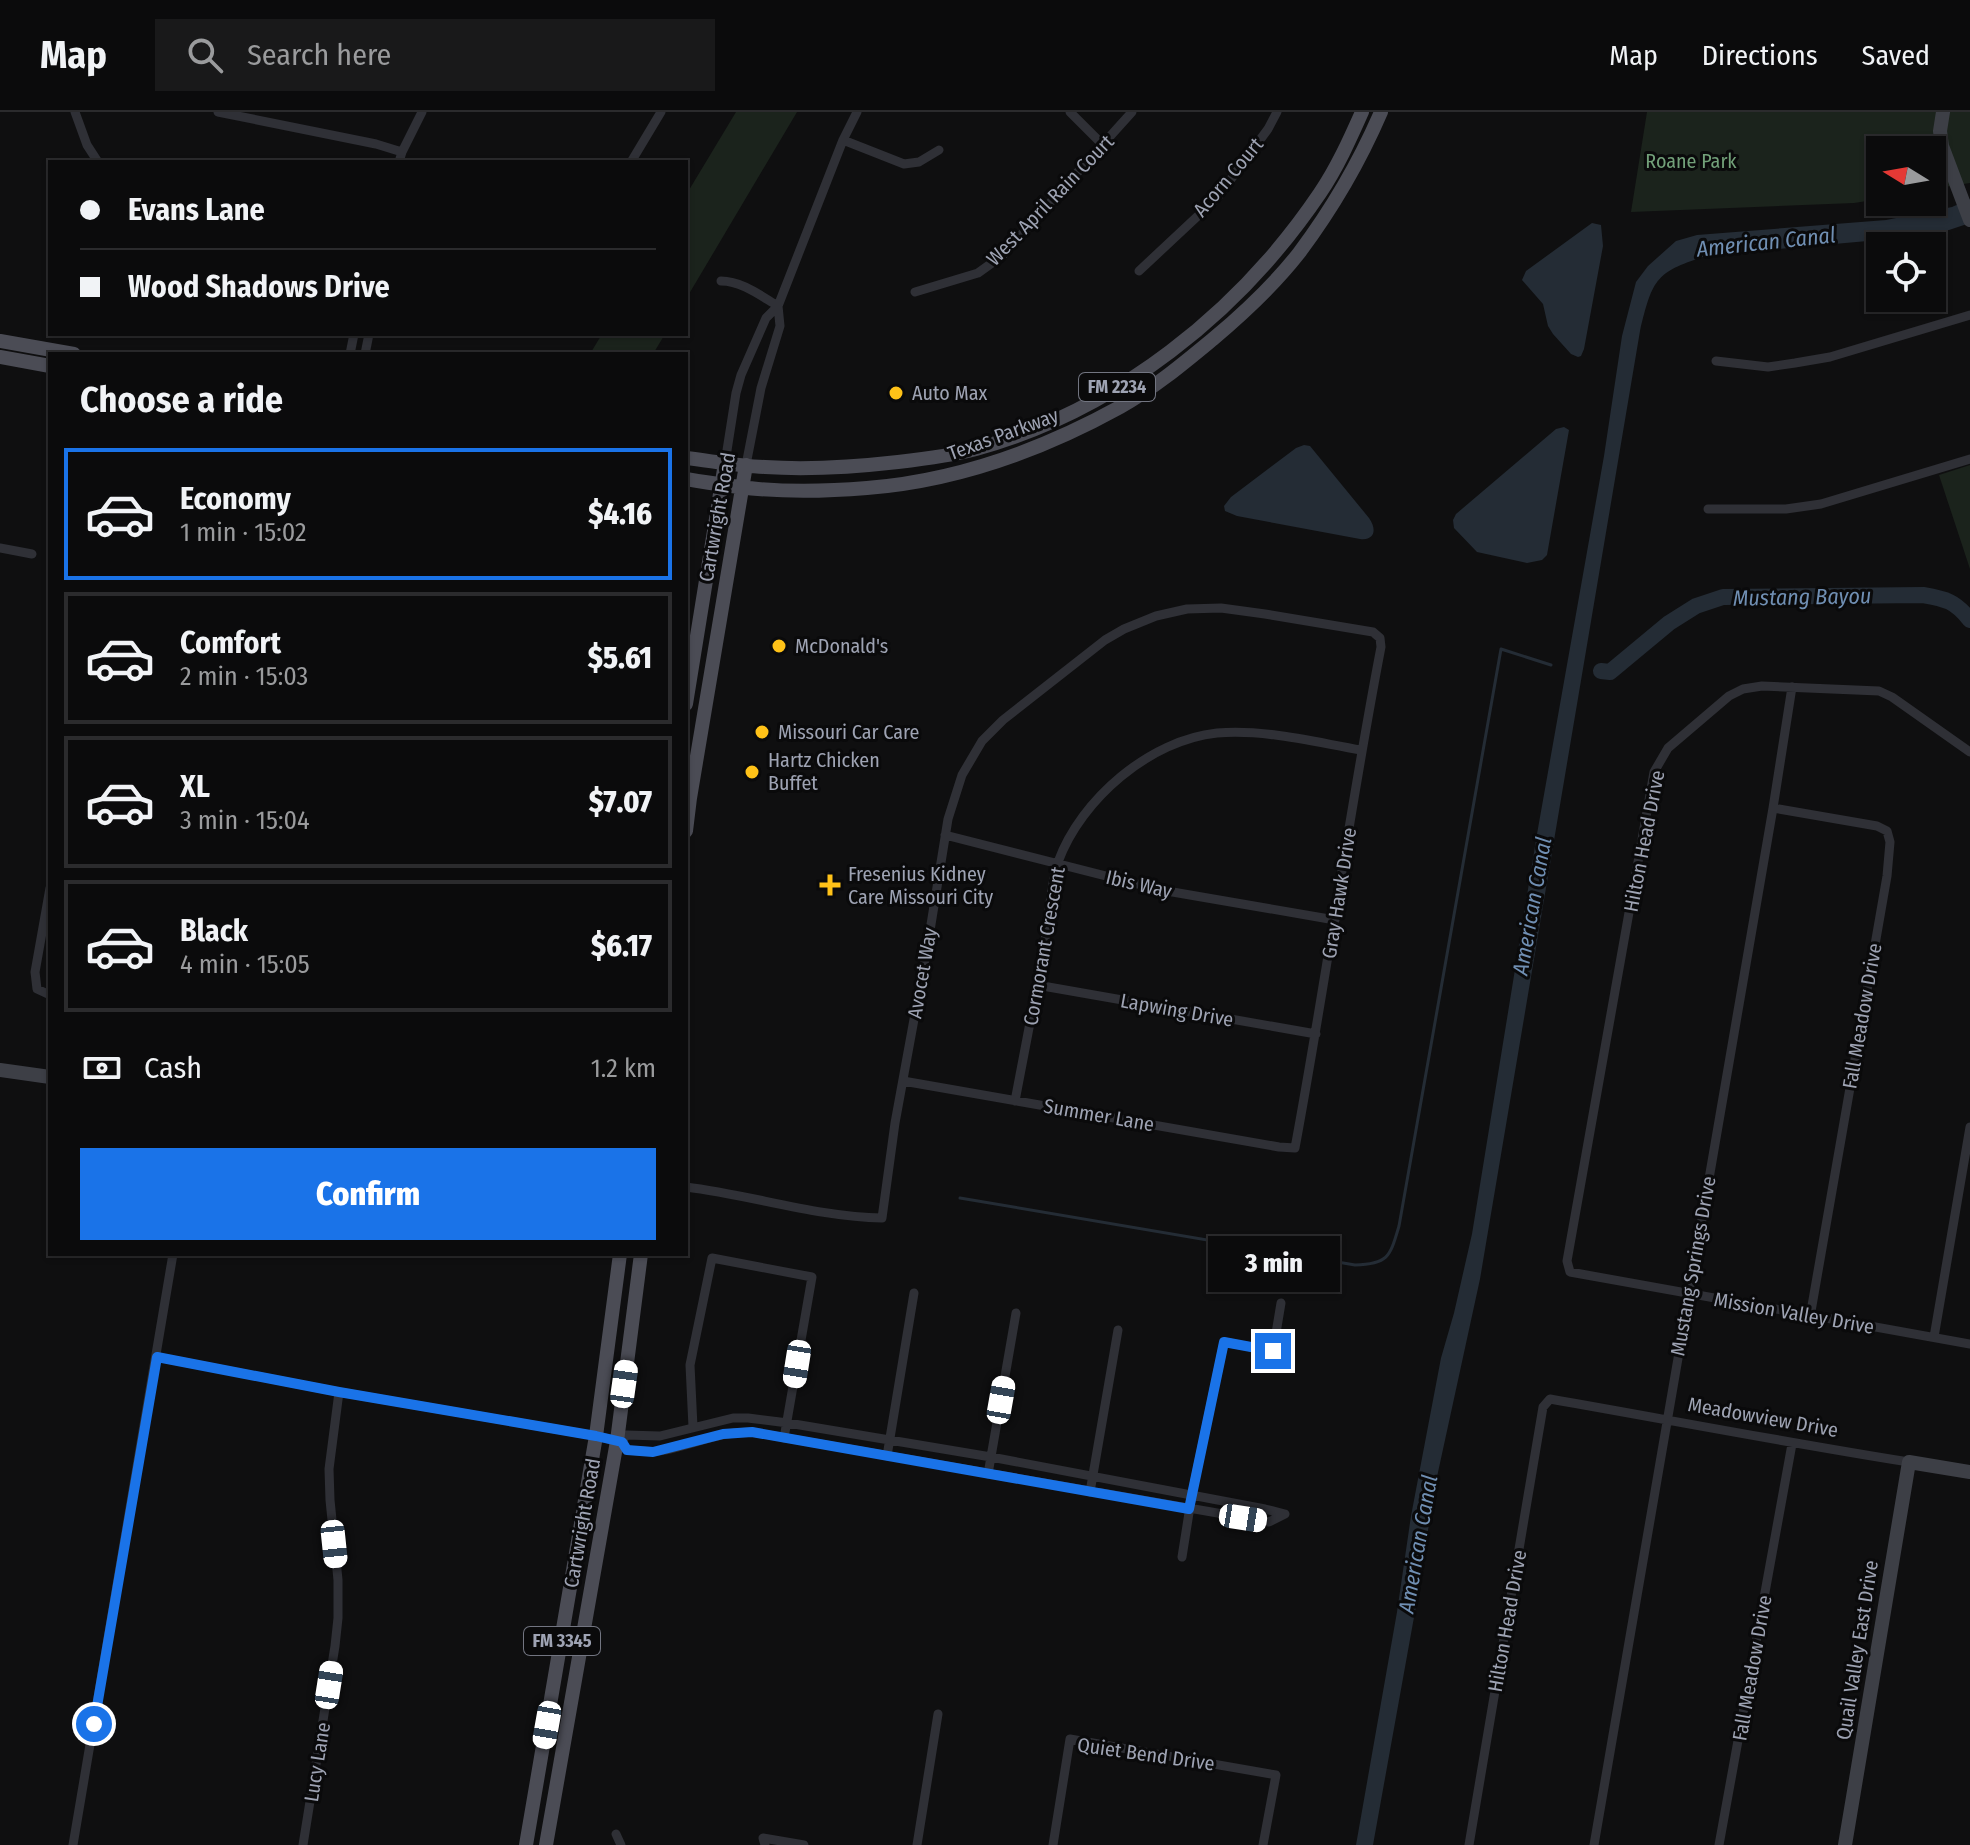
<!DOCTYPE html>
<meta charset="utf-8">
<style>
:root{--surface:#0b0b0c;--page:#19191a;--text:#f1f3f6;--muted:#9a9b9d;--line:#2b2b2d;--accent:#1a73e8}
body{margin:0;font-family:"Fira Sans Condensed",sans-serif;background:var(--page);color:var(--text);height:100vh;display:flex;flex-direction:column;font-size:30px;white-space:nowrap}
*{box-sizing:border-box;margin:0}
p{font-size:26px;color:var(--muted)}
.icon{flex:none;width:44px;height:44px;fill:none;stroke:currentColor;stroke-width:2;stroke-linecap:round;stroke-linejoin:round}
.map{position:relative;flex:1;overflow:hidden}
.side{position:absolute;left:48px;top:240px;width:640px;height:904px;display:flex;flex-direction:column;background:var(--surface);border-radius:0px;box-shadow:0 2px 6px #0004,0 0 0 2px var(--line)}
.side>*{flex:none}
.hud{position:absolute;left:48px;top:48px;width:640px;height:176px;border-radius:0px;box-shadow:0 2px 6px #0004,0 0 0 2px var(--line);display:grid;align-content:center;height:176px;padding:0 32px;background:var(--surface)}
.needle{width:52px;rotate:281deg}
.controls{position:absolute;left:1866px;top:24px;display:grid;gap:16px}
.controls a{display:grid;place-items:center;width:80px;height:80px;border-radius:0px;background:var(--surface);box-shadow:0 2px 6px #0004,0 0 0 2px var(--line);font-size:40px}
.end{position:absolute;width:36px;height:36px;margin:-18px;border:10px solid #1a73e8;background:#fff;box-shadow:0 0 0 4px #fff}
.from{border-radius:50%}
.bubble{position:absolute;height:56px;border-radius:0px;background:var(--surface);box-shadow:0 2px 6px #0004,0 0 0 2px var(--line);font-size:26px;font-weight:800;line-height:56px;text-align:center}
.car{position:absolute;width:24px;height:48px;margin:-24px -12px;border-radius:10px;box-shadow:0 0 6px 2px #0007;background:linear-gradient(#fff 24%,#345 0 40%,#fff 0 76%,#345 0 86%,#fff 0)}
.hud b{display:flex;align-items:center;gap:28px;height:76px;font-size:30px}
.hud b+b{border-top:2px solid var(--line)}
.hud i{width:20px;height:20px;background:var(--text)}
ul{padding:0;list-style:none}
li{display:flex;align-items:center;gap:24px;height:132px;margin:0 16px 12px;padding:0 16px;border:4px solid var(--line);border-radius:0px}
li div{flex:1}
li b{display:block;font-size:30px}
li em{font-style:normal;font-weight:800}
li.selected{border-color:var(--accent)}
li>.icon{width:72px;height:72px;stroke-width:1.5}
h2{padding:0 32px;font-size:36px;line-height:96px}
.pay{display:flex;align-items:center;gap:20px;height:88px;padding:0 32px;font-size:30px}
.pay p{margin-inline-start:auto}
.primary-button{display:flex;gap:16px;margin-top:auto;padding:16px 32px}
.primary-button a{flex:1;height:92px;border-radius:0px;background:var(--accent);color:#fff;font-size:32px;font-weight:800;line-height:92px;text-align:center}
header{display:flex;align-items:center;gap:48px;box-sizing:border-box;height:112px;padding:0 40px;background:var(--surface);border-bottom:2px solid var(--line)}
header strong{font-size:38px}
nav{display:flex;gap:44px;margin-inline-start:auto;font-size:28px}
.search{width:560px;height:72px;background:var(--page);display:flex;align-items:center;gap:20px;box-sizing:border-box;padding:0 28px;border-radius:0px;color:var(--muted);font-size:30px}
.map>svg:first-child{display:block}
</style>
<header>
<strong>Map</strong>
<div class="search"><svg class="icon" aria-label="search" viewBox="0 0 24 24"><circle cx="10" cy="10" r="6"/><path d="M15 15l6 6"/></svg>Search here</div>
<nav><a>Map</a><a>Directions</a><a>Saved</a></nav>
</header>
<div class="map">
<svg width="1970" height="1733" viewBox="0 0 1970 1733">
<rect width="100%" height="100%" fill="#0f0f10"/>
<path fill="#1b231c" d="M736,0H797L686,187V83Z
M1647,0H1970V71L1932,77V38H1880V87L1854,91L1631,100Z
M602,222H665L653,242H590Z
M1970,353V457L1939,363Z"/>
<path fill="#242c35" d="M1970,87V111L1949,118L1890,127L1709,143C1656,160 1653,165 1640,219L1480,1167L1435,1374L1416,1494L1373,1733H1356L1397,1500L1411,1404L1441,1246L1454,1201L1472,1122L1537,722L1604,344L1622,224L1636,170L1648,154L1676,129L1697,123L1886,108L1952,95Z
M1592,111L1601,113L1603,134L1584,237L1581,244L1578,245L1571,242L1553,222L1548,214L1543,192L1522,168L1526,159Z
M1564,315L1569,318L1547,443L1542,448L1527,451L1477,440L1454,416L1453,408L1456,402L1556,317Z
M1304,333L1310,334L1369,406C1377,417 1375,429 1360,427L1237,404L1225,399L1224,394L1231,385L1296,336Z"/>
<g fill="none" stroke-linecap="round" stroke-linejoin="round">
<path stroke="#242c35" stroke-width="3" d="M960,1086L1355,1153C1389,1152 1390,1144 1399,1114L1501,537L1551,553"/>
<path stroke="#242c35" stroke-width="16" d="M1601,559L1610,560L1669,511L1696,494L1723,485L1923,483C1946,487 1955,489 1970,508"/>
<path stroke="#2f3036" stroke-width="9" d="M75,0L87,33L98,50
M218,0L376,32L402,40
M1070,0L1103,33
M843,28L904,52L919,50L939,38
M399,50L402,40L422,0
M631,50L661,0
M1139,159L1217,86L1268,17L1277,0
M721,169C742,169 761,184 778,194
M915,180L978,161L1003,143L1132,0
M350,242L354,222
M365,242L369,222
M1716,249L1768,255L1795,251L1830,245L1970,203
M725,351L736,281L741,263L766,206L778,194L843,28L857,0
M746,353L761,276L780,214L778,194
M1708,397H1786L1821,392L1970,347
M0,436L32,442
M1970,640L1892,585L1879,579L1762,574L1743,577L1729,584L1668,636L1654,660L1567,1149L1570,1160L1970,1232
M1773,696L1877,714L1887,719L1890,730L1887,764L1810,1205
M945,723L1161,778L1335,808
M50,776L35,860L37,877L50,883
M1037,873L1316,922
M1015,989C1025,936 1036,882 1045,828C1049,805 1051,770 1058,750C1081,687 1150,628 1217,621C1265,617 1314,630 1361,638
M686,1075C751,1083 818,1105 882,1106L895,1011L928,831L948,707L962,663L982,629L1003,608L1105,528L1124,517L1156,504L1187,497L1221,496L1265,502L1373,520L1380,526L1381,535C1349,701 1326,869 1295,1036L1279,1035L903,969
M1934,1225L1970,1015
M157,1245L339,1280L596,1324L622,1330L627,1338C640,1339 653,1341 665,1338C695,1332 721,1319 752,1320L1269,1410L1285,1402
M693,1315L690,1253L712,1146L812,1165L784,1326
M622,1330L626,1323L660,1324L733,1306H748L788,1311L991,1345L1265,1397L1285,1402
M887,1344L914,1181
M988,1362L1016,1201
M1090,1380L1118,1218
M1182,1445L1192,1382L1224,1230L1273,1239L1281,1191
M616,1722L621,1733
M73,1733L173,1142
M303,1733L335,1534L338,1506V1468L330,1388L329,1357L339,1280
M765,1733L763,1726L804,1733
M917,1733L938,1602
M1053,1733L1070,1627L1276,1663L1263,1733
M1469,1733L1543,1295L1550,1287C1670,1308 1789,1331 1909,1350
M1594,1733L1773,696L1792,575
M1719,1733L1792,1332"/>
<path stroke="#3d3f46" stroke-width="14" d="M1943,0L1940,19L1942,34L1970,108
M0,958L50,965
M1845,1733L1909,1350L1970,1360"/>
<path stroke="#4b4c55" stroke-width="14" d="M0,229L74,242
M0,245L50,254
M686,346C712,349 738,354 765,355C809,358 854,355 898,350C924,347 950,344 976,337C1117,298 1239,201 1320,81C1337,56 1350,27 1362,0
M686,367C710,371 734,375 758,377C794,380 831,379 867,376C956,369 1042,338 1120,295C1153,277 1184,251 1213,227C1244,201 1274,173 1299,141C1332,97 1359,51 1381,0
M686,592L725,351
M686,719L690,686L746,353
M526,1733L596,1324L620,1142
M546,1733L617,1329L641,1142"/>
</g>
<g fill="none" stroke-linecap="round" stroke-linejoin="round">
<path stroke="#1a73e8" stroke-width="10" d="M94,1612L157,1245L339,1280L596,1324L622,1330L627,1338L653,1340L723,1322L752,1320L1189,1397L1224,1230L1273,1239"/>
</g>
<g fill="#ffc218" stroke="#0a0a0b" stroke-width="3">
<circle cx="896" cy="281" r="8"/>
<circle cx="779" cy="534" r="8"/>
<circle cx="762" cy="620" r="8"/>
<circle cx="752" cy="660" r="8"/>
<path d="M826 761h8v8h8v8h-8v8h-8v-8h-8v-8h8z"/>
</g>
<g text-anchor="middle" dominant-baseline="central" stroke-width="6" stroke-linejoin="round" paint-order="stroke">
<g fill="#0a0a0b" stroke="#727581" stroke-width="2">
<rect x="1079" y="261" width="76" height="28" rx="6"/>
<rect x="524" y="1515" width="76" height="28" rx="6"/>
</g>
<g font-size="18" font-weight="bold" fill="#9ea3b3">
<text x="1117" y="275">FM 2234</text>
<text x="562" y="1529">FM 3345</text>
</g>
<g font-size="20" fill="#72a079" stroke="#0a0a0b">
<text x="1691" y="49">Roane Park</text>
</g>
<g font-size="20" fill="#9ea3b3" stroke="#0a0a0b">
<text transform="translate(1228 65) rotate(-50)">Acorn Court</text>
<text transform="translate(1050 88) rotate(-46)">West April Rain Court</text>
<text transform="translate(1003 322) rotate(-20)">Texas Parkway</text>
<text transform="translate(717 405) rotate(-80)">Cartwright Road</text>
<text transform="translate(1644 729) rotate(-79)">Hilton Head Drive</text>
<text transform="translate(1139 772) rotate(13)">Ibis Way</text>
<text transform="translate(1339 781) rotate(-81)">Gray Hawk Drive</text>
<text transform="translate(1044 834) rotate(-80)">Cormorant Crescent</text>
<text transform="translate(922 861) rotate(-80)">Avocet Way</text>
<text transform="translate(1177 898) rotate(10)">Lapwing Drive</text>
<text transform="translate(1862 904) rotate(-80)">Fall Meadow Drive</text>
<text transform="translate(1099 1003) rotate(10)">Summer Lane</text>
<text transform="translate(1693 1154) rotate(-80)">Mustang Springs Drive</text>
<text transform="translate(1794 1201) rotate(10)">Mission Valley Drive</text>
<text transform="translate(1763 1305) rotate(10)">Meadowview Drive</text>
<text transform="translate(582 1411) rotate(-80)">Cartwright Road</text>
<text transform="translate(1507 1509) rotate(-80)">Hilton Head Drive</text>
<text transform="translate(1857 1538) rotate(-81)">Quail Valley East Drive</text>
<text transform="translate(1752 1556) rotate(-80)">Fall Meadow Drive</text>
<text transform="translate(1146 1642) rotate(8)">Quiet Bend Drive</text>
<text transform="translate(317 1650) rotate(-81)">Lucy Lane</text>
</g>
<g font-size="20" fill="#9ea3b3" stroke="#0a0a0b" text-anchor="start">
<text x="912" y="281">Auto Max</text>
<text x="795" y="534">McDonald's</text>
<text x="778" y="620">Missouri Car Care</text>
<text x="768" y="648">Hartz Chicken<tspan x="768" dy="23">Buffet</tspan></text>
<text x="848" y="762">Fresenius Kidney<tspan x="848" dy="23">Care Missouri City</tspan></text>
</g>
<g font-size="22" font-style="italic" fill="#708fb3" stroke="#0a0a0b">
<text transform="translate(1766 130) rotate(-6)">American Canal</text>
<text transform="translate(1802 485) rotate(-1)">Mustang Bayou</text>
<text transform="translate(1532 794) rotate(-80)">American Canal</text>
<text transform="translate(1418 1432) rotate(-80)">American Canal</text>
</g>
</g>
</svg>
<div class="controls">
<a><svg class="needle" viewBox="-14 -14 28 28"><path d="M0-13l5 13h-10z" fill="#e53935"/><path d="M0 13l5-13h-10z" fill="#9a9b9d"/></svg></a>
<a><svg class="icon" aria-label="locate" viewBox="0 0 24 24"><circle cx="12" cy="12" r="6"/><path d="M12 2v4M12 18v4M2 12h4M18 12h4"/></svg></a>
</div>
<i class="end from" style="left:94px;top:1612px"></i>
<i class="end" style="left:1273px;top:1239px"></i>
<div class="bubble" style="left:1208px;top:1124px;width:132px">3 min</div>
<i class="car" style="left:797px;top:1252px;rotate:189deg"></i>
<i class="car" style="left:624px;top:1272px;rotate:8deg"></i>
<i class="car" style="left:1001px;top:1288px;rotate:10deg"></i>
<i class="car" style="left:1243px;top:1406px;rotate:99deg"></i>
<i class="car" style="left:334px;top:1432px;rotate:174deg"></i>
<i class="car" style="left:329px;top:1573px;rotate:9deg"></i>
<i class="car" style="left:547px;top:1613px;rotate:190deg"></i>
<div class="hud">
<b><i class="from"></i>Evans Lane</b>
<b><i></i>Wood Shadows Drive</b>
</div>
<section class="side">
<h2>Choose a ride</h2>
<ul>
<li class="selected"><svg class="icon" aria-label="car" viewBox="0 0 24 24"><path d="M5 17H2v-5l4-1 3-4h7l3 4 3 1v5h-3M9 17h6M6 11h13"/><circle cx="7" cy="17" r="2"/><circle cx="17" cy="17" r="2"/></svg><div><b>Economy</b><p>1 min · 15:02</p></div><em>$4.16</em></li>
<li><svg class="icon" aria-label="car" viewBox="0 0 24 24"><path d="M5 17H2v-5l4-1 3-4h7l3 4 3 1v5h-3M9 17h6M6 11h13"/><circle cx="7" cy="17" r="2"/><circle cx="17" cy="17" r="2"/></svg><div><b>Comfort</b><p>2 min · 15:03</p></div><em>$5.61</em></li>
<li><svg class="icon" aria-label="car" viewBox="0 0 24 24"><path d="M5 17H2v-5l4-1 3-4h7l3 4 3 1v5h-3M9 17h6M6 11h13"/><circle cx="7" cy="17" r="2"/><circle cx="17" cy="17" r="2"/></svg><div><b>XL</b><p>3 min · 15:04</p></div><em>$7.07</em></li>
<li><svg class="icon" aria-label="car" viewBox="0 0 24 24"><path d="M5 17H2v-5l4-1 3-4h7l3 4 3 1v5h-3M9 17h6M6 11h13"/><circle cx="7" cy="17" r="2"/><circle cx="17" cy="17" r="2"/></svg><div><b>Black</b><p>4 min · 15:05</p></div><em>$6.17</em></li>
</ul>
<div class="pay"><svg class="icon" aria-label="cash" viewBox="0 0 24 24"><path d="M3 7h18v10H3z"/><circle cx="12" cy="12" r="2"/></svg>Cash<p>1.2 km</p></div>
<div class="primary-button"><a>Confirm</a></div>
</section>
</div>
